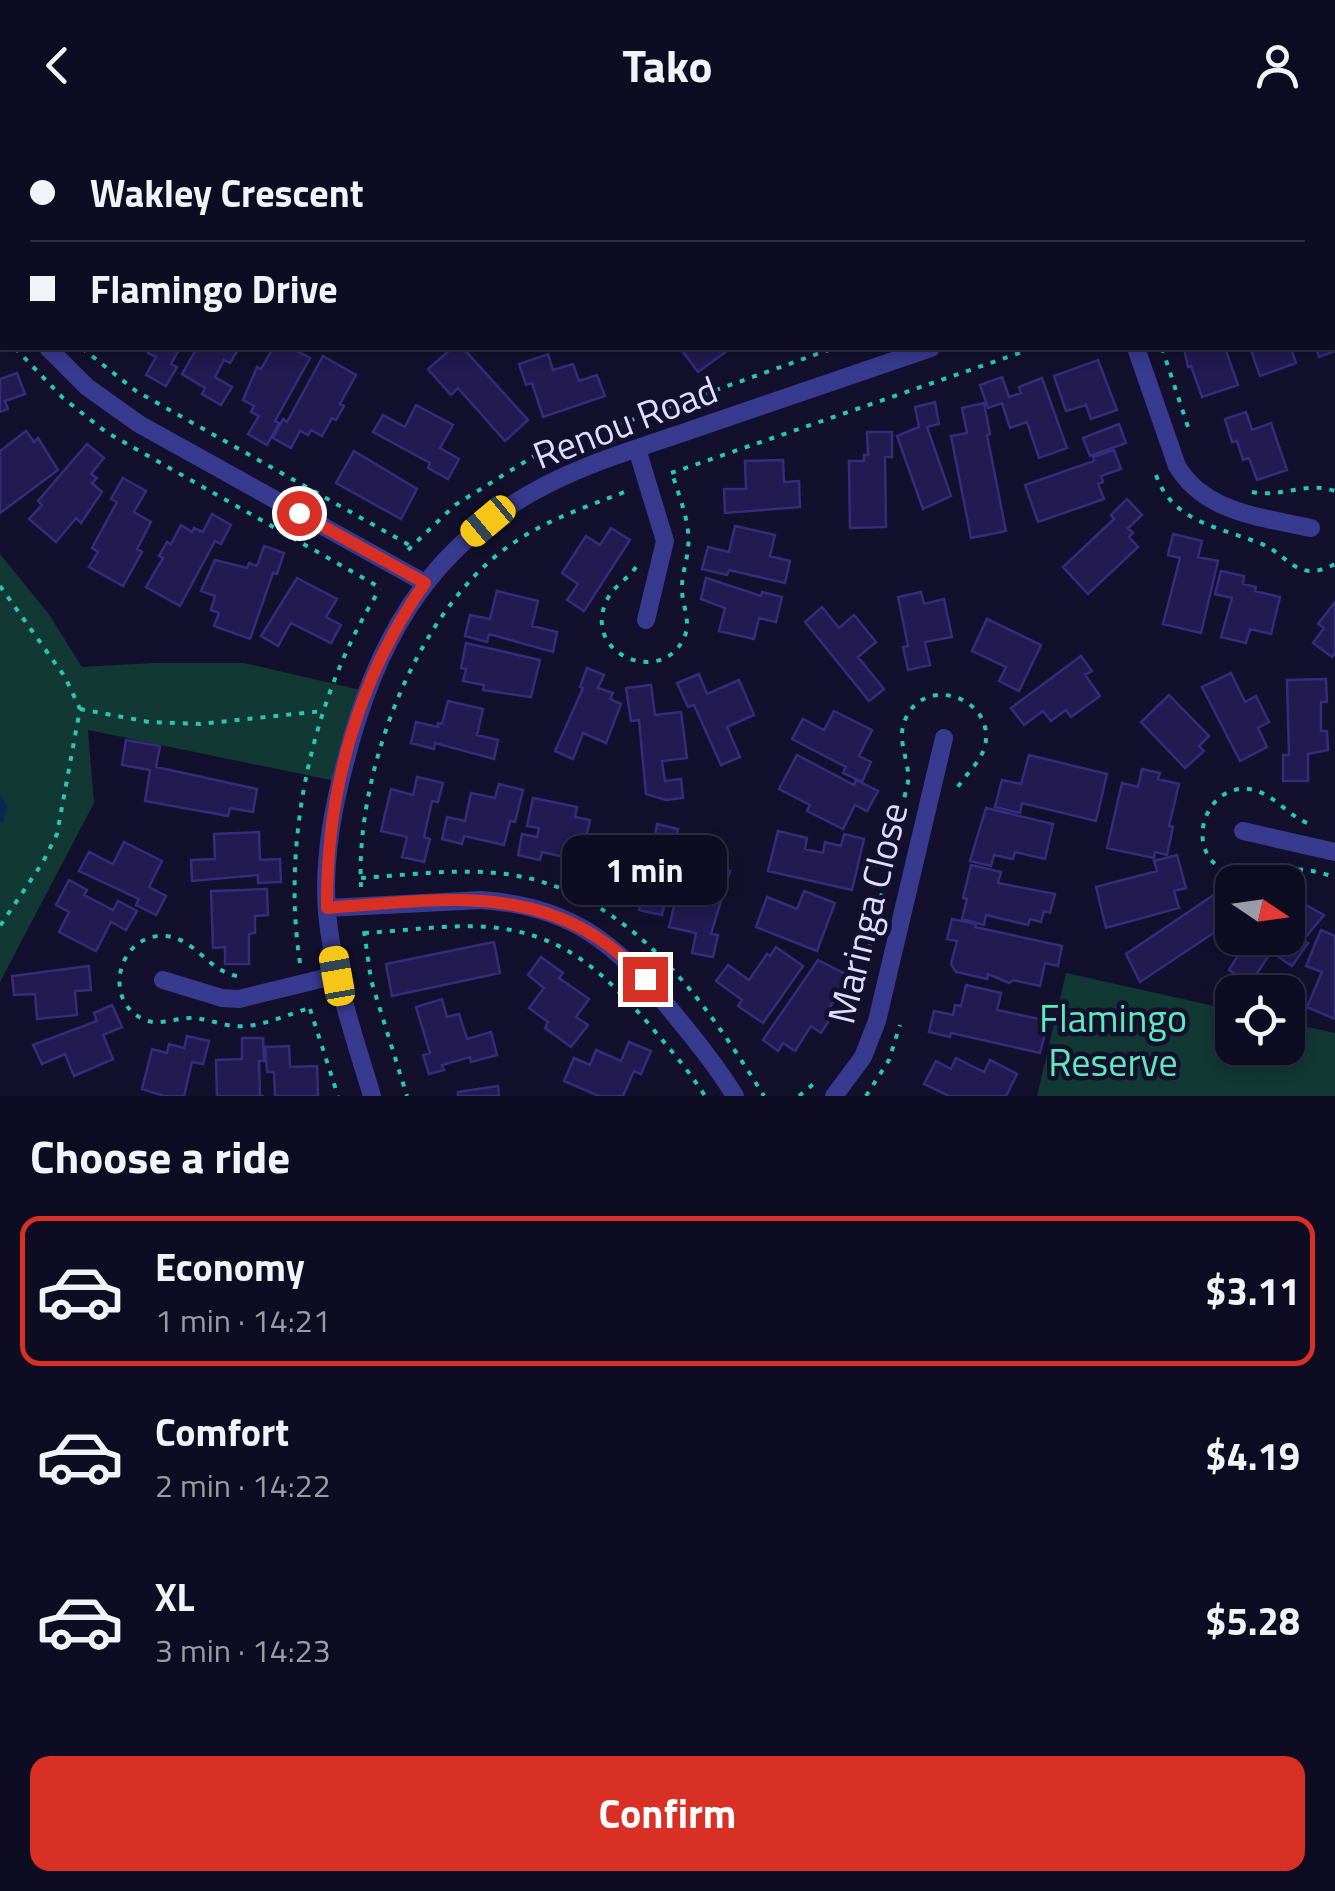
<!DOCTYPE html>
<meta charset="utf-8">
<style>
:root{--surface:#0e0c22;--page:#17152a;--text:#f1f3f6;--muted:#9b9ba5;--line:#2e2c40;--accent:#d93025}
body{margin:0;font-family:"Titillium Web",sans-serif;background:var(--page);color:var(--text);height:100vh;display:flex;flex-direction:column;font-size:38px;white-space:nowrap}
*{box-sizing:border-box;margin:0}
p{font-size:32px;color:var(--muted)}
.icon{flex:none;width:55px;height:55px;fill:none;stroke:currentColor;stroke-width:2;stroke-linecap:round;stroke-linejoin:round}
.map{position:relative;height:966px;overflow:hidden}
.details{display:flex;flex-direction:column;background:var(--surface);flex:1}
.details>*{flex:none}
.top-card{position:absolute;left:0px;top:0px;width:1335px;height:220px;box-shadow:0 5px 15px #0003,0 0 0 2px var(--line);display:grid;align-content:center;height:220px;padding:0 30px;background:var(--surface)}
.needle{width:65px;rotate:103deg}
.buttons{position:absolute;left:1215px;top:735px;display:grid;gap:20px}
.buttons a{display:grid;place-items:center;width:90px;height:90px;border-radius:20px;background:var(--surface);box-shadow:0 5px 15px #0003,0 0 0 2px var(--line);font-size:50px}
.end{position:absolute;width:45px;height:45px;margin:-22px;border:12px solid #d93025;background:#fff;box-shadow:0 0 0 5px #fff}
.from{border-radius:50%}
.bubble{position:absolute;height:70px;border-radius:20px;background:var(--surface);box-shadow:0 5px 15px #0003,0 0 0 2px var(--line);font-size:32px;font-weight:700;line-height:70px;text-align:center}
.car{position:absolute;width:30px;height:60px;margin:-30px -15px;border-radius:12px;box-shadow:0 0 8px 2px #0007;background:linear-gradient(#f5c518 24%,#345 0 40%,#f5c518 0 76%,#345 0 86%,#f5c518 0)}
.top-card b{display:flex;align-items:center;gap:35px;height:95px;font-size:38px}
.top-card b+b{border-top:2px solid var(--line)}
.top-card i{width:25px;height:25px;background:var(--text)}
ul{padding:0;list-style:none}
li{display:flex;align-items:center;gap:30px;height:150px;margin:0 20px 15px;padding:0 10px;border:5px solid transparent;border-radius:20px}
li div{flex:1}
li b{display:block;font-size:38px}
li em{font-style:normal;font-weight:700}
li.current{border-color:var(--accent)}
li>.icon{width:90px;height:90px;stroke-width:1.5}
h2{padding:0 30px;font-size:45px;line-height:120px}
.cta{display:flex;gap:20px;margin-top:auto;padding:20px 30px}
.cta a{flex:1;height:115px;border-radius:20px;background:var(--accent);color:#fff;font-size:40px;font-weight:700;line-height:115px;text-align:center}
header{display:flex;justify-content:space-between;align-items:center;height:130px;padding:0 30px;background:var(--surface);font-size:45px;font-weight:700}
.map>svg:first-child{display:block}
</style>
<header><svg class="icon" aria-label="back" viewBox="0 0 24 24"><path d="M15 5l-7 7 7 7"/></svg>Tako<svg class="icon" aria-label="person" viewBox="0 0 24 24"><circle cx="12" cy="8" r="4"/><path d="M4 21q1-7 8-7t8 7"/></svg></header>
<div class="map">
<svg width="1335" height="966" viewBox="0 0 1335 966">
<rect width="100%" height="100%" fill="#13102d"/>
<path fill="#123834" d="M0,424L48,483L82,537L155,533H244L365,561L340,652L88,600L94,673L0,852Z
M1066,843L1232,880V918H1288V893L1335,903V966H1037Z"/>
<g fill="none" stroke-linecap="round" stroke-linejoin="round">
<path stroke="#092953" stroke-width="8" d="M0,670L3,678L0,689"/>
</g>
<path fill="#221a50" stroke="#362b7d" stroke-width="2.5" d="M347,0H416L346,2Z
M1332,148L1335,221L1319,227L1316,218H1332Z
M151,218H180L171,234L177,237L166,256L146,245L156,227L148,223Z
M197,218H239L230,233L224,230L215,247L232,257L221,275L202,264L205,258L182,244Z
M273,218H291L310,228L275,291L279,293L267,315L248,304L259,286L251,282L254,276L243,270L257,237L261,239Z
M452,218H463L528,290L505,311L458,258L451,265L428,239Z
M680,218H731L698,242Z
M1184,218H1225L1238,255L1202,267L1191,236L1188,237Z
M1250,218H1291L1296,233L1260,246Z
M548,224L553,240L573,234L579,251L597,245L605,266L543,287L532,253L526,255L519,234Z
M323,226L356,245L340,274L344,276L336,290L332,288L322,306L311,300L308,305L300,301L291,318L273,308L283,289L287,292Z
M1098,230L1117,280L1091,289L1086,275L1066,281L1054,246Z
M17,243L25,264L5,271L8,279L0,282V249Z
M1002,247L1009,267L1021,263L1019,257L1042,248L1067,318L1039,328L1027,292L1010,298L1002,273L988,278L980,255Z
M935,272L939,294L927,297L951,366L923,379L897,306L919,297L915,277Z
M984,273L990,304L987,305L1006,401L971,408L951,306L967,303L962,278Z
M416,275L453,295L440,318L459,329L448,349L428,338L430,333L373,302L383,285L405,297Z
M1246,282L1252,300L1271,293L1287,340L1257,350L1249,328L1243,330L1237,311L1232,312L1225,289Z
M1119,294L1126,313L1090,326L1083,308Z
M26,301L34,312L38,308L58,340L0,383V321Z
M867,302H892V327H885L886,397L850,398L849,331H864V325H868Z
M87,314L104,328L91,344L97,348L92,353L102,362L81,393L76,388L56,412L29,389L42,375L38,371Z
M1114,320L1121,339L1101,346L1103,352L1098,354L1104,369L1038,392L1025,355L1094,331L1093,327Z
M354,321L417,359L401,389L336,353Z
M783,330L784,352L799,351L800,377L725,383L724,359H746L745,331Z
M123,348L146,361L134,382L151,392L137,419L142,422L123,456L89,437L98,422L92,418L117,372L111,369Z
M1127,369L1142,385L1128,398L1133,403L1129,407L1138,417L1088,464L1063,437L1114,389L1111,385Z
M212,384L231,395L221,414L215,411L180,476L146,457L163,428L159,426L167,412L171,414L181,395L192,402L194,398L203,402Z
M735,396L775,405L770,426L790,431L785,453L729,440L727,445L702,439L708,417L729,422Z
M611,398L630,410L584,481L567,470L578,454L562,443L586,406L600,415Z
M1173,404L1202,411L1198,427L1218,431L1201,503L1163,494L1180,428L1168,425Z
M264,416L284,423L277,444L273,443L250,509L214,496L219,483L211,480L215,466L201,461L215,430L247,438L249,433L257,436Z
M1221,441L1244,446L1243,454L1256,457L1255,461L1280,467L1271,504L1250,499L1246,513L1221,507L1232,468L1215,464Z
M297,448L337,469L326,487L341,495L331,513L291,493L278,516L261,506Z
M706,448L761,466L762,462L782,467L776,492L759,488L754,509L719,501L725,478L701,469Z
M497,461L538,471L532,496L557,502L553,522L489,504L487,512L465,506L470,485L490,489Z
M921,462L924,474L944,469L952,507L925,512L930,535L908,540L903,517L908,516L898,467Z
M1335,472V523L1332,527L1313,513L1324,498L1318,494Z
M822,477L839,498L854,485L876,512L858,527L884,559L869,571L805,492Z
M987,489L1041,515L1019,561L999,551L1006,537L972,521Z
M466,513L540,530L531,567L483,560L484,555L463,551L466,539L461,538Z
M1081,526L1092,541L1085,545L1100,566L1071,587L1066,580L1051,591L1043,581L1024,595L1011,578Z
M587,538L604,545L598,558L613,563L610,569L621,574L606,613L583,603L573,629L555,621L583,558L580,557Z
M1231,543L1245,572L1256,566L1269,592L1258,598L1267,617L1240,631L1202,557Z
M699,544L707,564L739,550L754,585L727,597L740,627L721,635L694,575L688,577L677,553Z
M1326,549L1327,572H1321V601H1327L1328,620L1308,624V651H1283V625H1289L1287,550Z
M651,555L655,585L681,582L687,628L662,631L665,651L681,649L683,668L666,670L646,664L639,590L631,591L626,558Z
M1169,565L1209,606L1199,616L1204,621L1185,638L1141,592Z
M448,571L483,579L477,605L498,610L494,629L435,613L434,619L411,613L416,592L438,597V593L442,594Z
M834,581L872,600L859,626L871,632L862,652L843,643L846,637L792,609L803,589L824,600Z
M126,610L160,616L156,637L257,659L253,682L230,678L228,686L145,671L150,640L122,635Z
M797,625L854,655L856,650L878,661L867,681L855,675L843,699L807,681L810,675L779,659Z
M1029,625L1107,644L1096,691L1022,673L1020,683L995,677L1002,650L1021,654Z
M1142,639L1160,643L1158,649L1179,654L1169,696L1173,697L1167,725L1155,722L1154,728L1107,718L1122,653L1138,657Z
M417,647L443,653L438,672L432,671L424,707L430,709L424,732L402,727L407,707L381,701L391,659L413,665Z
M499,654L523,660L515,692L510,691L504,715L464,706L462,714L442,709L447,687L465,691L471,663L495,668Z
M533,668L577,677L575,687L590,690L581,731L542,722L540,730L518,725L522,704L537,707L539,698L527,696Z
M986,678L1053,694L1045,729L1015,722L1013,729L994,725L991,736L970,731Z
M657,694L678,699L672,724L668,723L659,762L667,763L662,785L639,780L643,760L618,754L627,714L652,720Z
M778,701L807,708L805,719L823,723L825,712L841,716L844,704L864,709L852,760L768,741Z
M259,702L260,730L280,729L281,752L258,753V745L192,751L191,730L215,729L214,704Z
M124,712L162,731L149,757L166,766L156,785L136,775L139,769L79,741L89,722L113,734Z
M1177,725L1186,758L1174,761L1179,778L1106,798L1096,757L1157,741L1154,731Z
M971,735L1001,742L998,753L1055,764L1050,783L1044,781L1041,792L1030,789L1028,795L986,785L984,795L962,789L967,769L963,768Z
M709,736L730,741L711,804L718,805L713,827L692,823L696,803L669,797L679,755L703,761Z
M69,750L87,760L84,765L113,780L118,771L137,781L126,800L111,792L96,821L59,802L69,782L56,775Z
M267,759L268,785L255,786V803L249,804V834H225V817L213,818L211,761Z
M804,761L835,773L817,821L756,797L767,767L797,779Z
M1215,764L1228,784L1232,781V796L1230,792L1140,852L1126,824Z
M1292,767L1324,785L1303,810L1308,813L1292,836L1271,822L1250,854L1229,840L1249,808H1288V769Z
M952,789L976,794L975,797L1062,816L1058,836L1045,833L1040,856L1013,850L1009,853L988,844L987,849L956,842L951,834L957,811L947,809Z
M1321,800L1335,806V889L1307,877L1322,842L1306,836Z
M494,812L500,843L392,866L386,834Z
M776,817L803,836L763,893L738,876L742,870L716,851L728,835L749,850L767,824L770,826Z
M541,827L563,843L559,848L589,869L576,887L588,895L571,917L545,898L548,892L529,878L544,858L528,845Z
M818,830L851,847L827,881L833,884L821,903L811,896L795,921L783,913L778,921L763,910Z
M89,836L91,860L75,861L77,885L37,889L35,864L14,865L12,846Z
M966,855L1001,863L997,880L1048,891L1040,923L951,903L950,907L929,902L934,881L953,885L955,875L961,876Z
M442,869L447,887L459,884L467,909L491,902L497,925L471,932L470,927L442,935L444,940L429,944L423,925L430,923L416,877Z
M112,875L122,897L103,905L113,929L74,946L65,924L42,934L33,915L97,891L94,883Z
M187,906L209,911L203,934L192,932L184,966H164L142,959L152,919L167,923L169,914L184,918Z
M242,908H263L264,931H259L260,966H264H217L216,930L242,929Z
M629,912L651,921L641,944L634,941L623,966H599L564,951L574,928L590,935L596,920L621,931Z
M289,916L290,937L317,936L318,966H275L274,942H267L265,917Z
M956,928L984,942L990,930L1017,944L1006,966H949L924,954L936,931L951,939Z
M498,956L499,966H458V962Z"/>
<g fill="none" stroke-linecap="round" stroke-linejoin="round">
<path stroke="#28c7b3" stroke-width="4" stroke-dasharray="5 8" stroke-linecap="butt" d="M316,0L317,2
M1133,0L1135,2
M1205,0L1207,2
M233,2V0
M539,2L541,0
M616,2L618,0
M1332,44L1335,43
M0,101L2,105
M1332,112L1335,111
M0,196L2,200
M15,218L63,268L106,302L381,458
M82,218L136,261L411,416
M1162,218L1188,297
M671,343L1034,218
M1156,345C1172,391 1217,397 1257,412C1289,423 1295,455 1335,434
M1252,362C1282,368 1306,351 1335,361
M408,420L455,375L539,323L834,218
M636,437C627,450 612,457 606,472C583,525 660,555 683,510C693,492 681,474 682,457C682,444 687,431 688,418C691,393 679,367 672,343
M0,456L65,547L80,579L57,704L43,732L0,796
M80,579L149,592L200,594L323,581
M1307,693C1286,684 1272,662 1249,659C1206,654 1184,717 1222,739C1247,753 1278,736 1305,740C1315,741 1325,744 1335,747
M361,748C408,745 459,738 506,744C629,761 703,868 764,966
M361,757C355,645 415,482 509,416C547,389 584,378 627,361
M364,801L371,850L407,966
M364,803C405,801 448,794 488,797C562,803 601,840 648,893C668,917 688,939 705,966
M300,833C281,709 313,565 380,459
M237,846C208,841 195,808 165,806C118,803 101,872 145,890C160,896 175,888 191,888C209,888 226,898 244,896C266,895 289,884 310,878
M310,879L338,966
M851,895L908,652C910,630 896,611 905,590C924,543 996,568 985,616C980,634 963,646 955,662
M799,966L818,950
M866,966L889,930L900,895"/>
<path stroke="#383a8f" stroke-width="18" d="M1170,0L1172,2
M276,2L277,0
M583,2L585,0
M1332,76L1335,75
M0,154L2,158
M48,218L87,257L139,294L425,453
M1136,218L1177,336C1205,383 1262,387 1311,398
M637,319L665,411L646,490
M1243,701L1335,722
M327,778L481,770C571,776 614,812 670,879C693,907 716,935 735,966
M163,850L222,868L239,869L337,845
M372,966C354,906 333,846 327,783C323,733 332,681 345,633C374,517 425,422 533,362C580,335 636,319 688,301C769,273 850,245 931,218
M834,966L863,927L877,891L944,608"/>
</g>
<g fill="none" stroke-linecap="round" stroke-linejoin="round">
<path stroke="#d93025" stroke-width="12" d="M299,383L425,453C358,547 326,662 327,778C448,769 555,749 645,849"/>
</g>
<g text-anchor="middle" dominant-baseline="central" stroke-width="9" stroke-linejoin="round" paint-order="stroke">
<g font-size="38" fill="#dedcff" stroke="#13102d">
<text transform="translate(625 292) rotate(-21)">Renou Road</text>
<text transform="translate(867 783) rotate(-76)">Maringa Close</text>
</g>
<g font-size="38" fill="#5ee9bd" stroke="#13102d">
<text x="1113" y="888">Flamingo<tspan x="1113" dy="44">Reserve</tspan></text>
</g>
</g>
</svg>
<div class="buttons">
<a><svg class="needle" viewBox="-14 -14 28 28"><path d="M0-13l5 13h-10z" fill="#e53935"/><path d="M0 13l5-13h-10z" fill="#9b9ba5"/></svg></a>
<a><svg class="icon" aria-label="locate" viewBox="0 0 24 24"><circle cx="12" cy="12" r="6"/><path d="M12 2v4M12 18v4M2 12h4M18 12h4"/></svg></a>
</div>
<i class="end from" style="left:299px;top:383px"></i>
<i class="end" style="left:645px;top:849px"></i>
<div class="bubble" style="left:562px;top:705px;width:165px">1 min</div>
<i class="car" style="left:488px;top:391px;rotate:230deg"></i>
<i class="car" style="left:337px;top:846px;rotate:350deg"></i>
<div class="top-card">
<b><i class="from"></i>Wakley Crescent</b>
<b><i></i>Flamingo Drive</b>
</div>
</div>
<section class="details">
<h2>Choose a ride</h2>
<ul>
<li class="current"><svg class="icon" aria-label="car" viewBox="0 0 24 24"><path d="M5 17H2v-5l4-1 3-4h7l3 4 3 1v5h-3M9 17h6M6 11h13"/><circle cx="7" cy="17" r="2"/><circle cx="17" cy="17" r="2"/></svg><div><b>Economy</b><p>1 min · 14:21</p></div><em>$3.11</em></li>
<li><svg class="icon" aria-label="car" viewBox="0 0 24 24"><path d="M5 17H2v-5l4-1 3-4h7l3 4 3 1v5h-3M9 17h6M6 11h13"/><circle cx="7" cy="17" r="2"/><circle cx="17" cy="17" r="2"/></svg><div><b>Comfort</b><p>2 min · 14:22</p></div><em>$4.19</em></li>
<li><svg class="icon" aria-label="car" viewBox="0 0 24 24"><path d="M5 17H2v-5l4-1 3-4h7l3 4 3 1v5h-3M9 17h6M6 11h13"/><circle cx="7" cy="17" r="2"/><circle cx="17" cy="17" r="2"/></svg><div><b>XL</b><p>3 min · 14:23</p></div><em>$5.28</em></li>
</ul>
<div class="cta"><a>Confirm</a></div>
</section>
